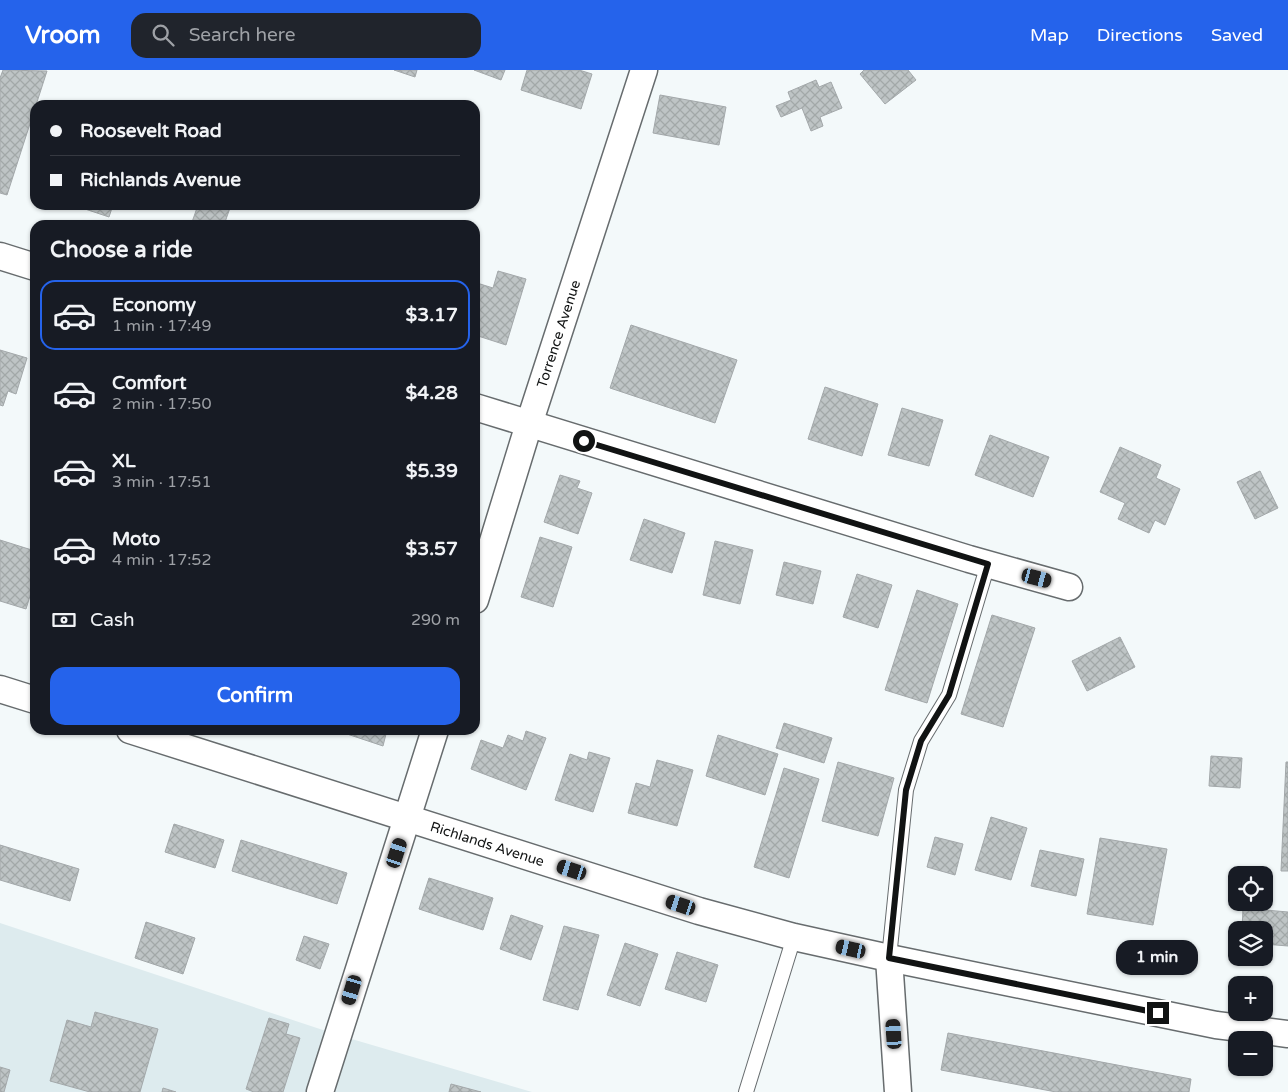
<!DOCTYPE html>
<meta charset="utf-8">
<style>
:root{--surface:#171b24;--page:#20242c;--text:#f1f3f6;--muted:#9ea1a6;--line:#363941;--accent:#2563eb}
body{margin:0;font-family:"Varela Round",sans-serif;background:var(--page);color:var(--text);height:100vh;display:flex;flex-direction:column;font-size:19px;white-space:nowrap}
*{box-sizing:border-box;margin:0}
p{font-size:16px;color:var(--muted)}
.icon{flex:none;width:28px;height:28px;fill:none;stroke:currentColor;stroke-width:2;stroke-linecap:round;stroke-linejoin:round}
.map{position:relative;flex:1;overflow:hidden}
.side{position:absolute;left:30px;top:150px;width:450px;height:515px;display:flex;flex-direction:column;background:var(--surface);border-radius:15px;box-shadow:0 1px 4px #0004}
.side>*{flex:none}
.guide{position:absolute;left:30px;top:30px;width:450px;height:110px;border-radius:15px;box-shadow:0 1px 4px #0004;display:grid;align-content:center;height:110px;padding:0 20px;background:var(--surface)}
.tools{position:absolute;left:1228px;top:796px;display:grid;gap:10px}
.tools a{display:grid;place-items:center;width:45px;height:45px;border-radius:10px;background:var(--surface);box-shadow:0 1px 4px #0004;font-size:25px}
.end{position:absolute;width:22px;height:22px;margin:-11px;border:6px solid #111313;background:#fff;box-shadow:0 0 0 2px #fff}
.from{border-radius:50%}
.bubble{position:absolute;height:35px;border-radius:15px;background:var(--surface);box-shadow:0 1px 4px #0004;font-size:16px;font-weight:800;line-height:35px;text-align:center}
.car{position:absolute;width:15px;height:30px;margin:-15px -8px;border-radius:6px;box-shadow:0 0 4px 1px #0007;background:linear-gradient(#222 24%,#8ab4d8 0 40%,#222 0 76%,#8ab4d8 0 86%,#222 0)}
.guide b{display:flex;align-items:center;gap:18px;height:48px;font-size:19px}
.guide b+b{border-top:1px solid var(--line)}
.guide i{width:12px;height:12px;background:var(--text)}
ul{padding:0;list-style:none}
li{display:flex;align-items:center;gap:15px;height:70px;margin:0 10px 8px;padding:0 10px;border:2px solid transparent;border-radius:15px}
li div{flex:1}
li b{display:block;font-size:19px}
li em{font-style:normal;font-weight:800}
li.selected{border-color:var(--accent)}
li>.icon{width:45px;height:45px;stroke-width:1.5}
h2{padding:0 20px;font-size:22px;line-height:60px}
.pay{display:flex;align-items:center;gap:12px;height:55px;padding:0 20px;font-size:19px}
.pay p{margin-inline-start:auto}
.primary-button{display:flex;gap:10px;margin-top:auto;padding:10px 20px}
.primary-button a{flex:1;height:58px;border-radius:15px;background:var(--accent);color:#fff;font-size:20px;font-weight:800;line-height:58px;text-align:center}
header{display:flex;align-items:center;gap:30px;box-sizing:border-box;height:70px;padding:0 25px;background:var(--accent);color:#fff}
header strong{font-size:24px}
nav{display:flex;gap:28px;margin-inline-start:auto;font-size:18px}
.search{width:350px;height:45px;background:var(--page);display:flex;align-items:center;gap:12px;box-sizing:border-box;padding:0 18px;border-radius:15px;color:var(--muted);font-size:19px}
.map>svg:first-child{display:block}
</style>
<header>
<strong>Vroom</strong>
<div class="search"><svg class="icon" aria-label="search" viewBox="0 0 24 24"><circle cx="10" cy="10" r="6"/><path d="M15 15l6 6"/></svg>Search here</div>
<nav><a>Map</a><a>Directions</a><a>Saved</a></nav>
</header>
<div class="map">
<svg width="1288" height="1022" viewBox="0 0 1288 1022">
<defs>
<pattern id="building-cross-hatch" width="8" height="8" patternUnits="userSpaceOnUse" patternTransform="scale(1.25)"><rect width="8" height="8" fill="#bec4c5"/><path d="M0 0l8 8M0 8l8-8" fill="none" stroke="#a2a8a8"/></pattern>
</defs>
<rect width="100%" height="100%" fill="#f3f9fa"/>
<path fill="#ddebee" d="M0,853L338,965L532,1022H0Z"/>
<path fill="url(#building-cross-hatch)" stroke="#a3a8aa" d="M3,0L47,1L7,125L0,123V8Z
M394,0H417L415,7Z
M474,0H505L501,10Z
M527,0H579L592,4L581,39L521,20Z
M864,0H908L916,10L885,34L860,4Z
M816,10L819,17L831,12L842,38L820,47L823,56L811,61L802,38L781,47L776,36L791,30L788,22Z
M660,25L726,37L719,75L653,63Z
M73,135H113L109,147Z
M198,135H231L224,155H191Z
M498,201L526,209L506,275L475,265V220L477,213L493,218Z
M631,255L737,290L715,353L610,318Z
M0,280L27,288L16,324L8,321L3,336L0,335Z
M825,317L878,334L862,386L808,369Z
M902,338L943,350L929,396L888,385Z
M990,365L1049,387L1033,427L975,405Z
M1120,377L1161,395L1156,408L1180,419L1165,455L1155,450L1149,463L1118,449L1125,433L1100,422Z
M1260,401L1278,438L1255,449L1237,412Z
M560,405L580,411L577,418L592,423L578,464L544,452Z
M644,449L685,463L672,503L630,490Z
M540,467L572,477L553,537L521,527Z
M0,470L35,481V510L26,539L0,531Z
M715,471L753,480L740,534L703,525Z
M784,492L821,501L813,534L776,525Z
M857,504L892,515L878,558L843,547Z
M917,520L958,534L927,633L885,620Z
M992,545L1035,558L1003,657L961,644Z
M1120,567L1135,597L1087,621L1072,591Z
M784,653L832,668L824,693L776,678Z
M335,660H387L383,676Z
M526,661L546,668L526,720L471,699L481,670L503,678L508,665L523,671Z
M718,665L778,684L765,725L706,706Z
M589,682L610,688L593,742L555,730L570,684L587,690Z
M1211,686L1242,688L1240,718L1209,716Z
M657,690L693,700L677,756L628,743L636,713L650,717Z
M838,692L894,708L878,766L822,751Z
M1286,692H1288V801H1281Z
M784,698L819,709L789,808L754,797Z
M991,747L1027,758L1011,810L975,800Z
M174,754L224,770L215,798L165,782Z
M935,767L963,774L955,805L927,797Z
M1100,768L1167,779L1153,855L1087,844Z
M241,770L347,803L337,834L232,801Z
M0,775L79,799L70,831L0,810Z
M1040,780L1084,789L1076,826L1031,816Z
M429,808L493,828L483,860L419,839Z
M1243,838L1288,842V876L1264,874V860H1242Z
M511,845L543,856L531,890L500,879Z
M146,852L195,868L183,904L135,888Z
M564,856L599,865L578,940L543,930Z
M304,866L329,874L320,899L296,890Z
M625,873L658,884L640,936L607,925Z
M677,882L718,895L706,932L665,919Z
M95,942L158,959L140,1022H90L50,1011L67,950L91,957Z
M269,948L289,954L286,964L300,968L283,1022H254L246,1019Z
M948,963L1191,1009L1189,1022H1056L941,1000Z
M0,997L10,1000L4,1022H0Z
M451,1014L481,1022H449Z
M163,1018L176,1022H162Z"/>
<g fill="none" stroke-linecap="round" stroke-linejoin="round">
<g stroke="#676c6e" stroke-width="16">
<path id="lane" d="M889,888L906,720L921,671L949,625L988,494
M746,1022L794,867"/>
</g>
<g stroke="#676c6e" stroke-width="29">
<g id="street">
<path d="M0,186L35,197"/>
<path d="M475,337L969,489L1069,517"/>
<path id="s1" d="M475,530L529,354L644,0"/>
<path d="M0,619L35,630"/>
<path id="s2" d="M130,660L699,841L794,867L889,888L1216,955L1288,964"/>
<path d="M889,888L898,1022"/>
<path d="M320,1022L435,660"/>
</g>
</g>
<use href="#lane" stroke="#fff" stroke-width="14"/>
<use href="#street" stroke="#fff" stroke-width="26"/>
</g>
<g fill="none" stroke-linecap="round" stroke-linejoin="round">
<path stroke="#111313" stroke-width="6" d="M584,371L988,494L949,625L921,671L906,720L889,888L1158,943"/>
</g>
<g text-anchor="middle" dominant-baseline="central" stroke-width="4" stroke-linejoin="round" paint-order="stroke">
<g font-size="14" fill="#111313" stroke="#fff">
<text stroke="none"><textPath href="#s1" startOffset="279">Torrence Avenue</textPath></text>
<text stroke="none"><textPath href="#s2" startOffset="375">Richlands Avenue</textPath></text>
</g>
</g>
</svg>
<div class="tools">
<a><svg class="icon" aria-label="locate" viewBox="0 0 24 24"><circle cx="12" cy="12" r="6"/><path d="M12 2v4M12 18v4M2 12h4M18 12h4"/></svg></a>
<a><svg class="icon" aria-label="layers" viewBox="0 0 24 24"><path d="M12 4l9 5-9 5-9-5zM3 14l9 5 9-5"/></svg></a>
<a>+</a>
<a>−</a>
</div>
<i class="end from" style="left:584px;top:371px"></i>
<i class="end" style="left:1158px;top:943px"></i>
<div class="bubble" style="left:1116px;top:870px;width:82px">1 min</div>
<i class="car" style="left:1037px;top:508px;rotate:105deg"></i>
<i class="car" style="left:397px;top:783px;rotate:18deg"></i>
<i class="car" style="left:572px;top:800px;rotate:288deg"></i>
<i class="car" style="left:681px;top:835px;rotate:288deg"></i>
<i class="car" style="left:851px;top:879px;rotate:283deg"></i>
<i class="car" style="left:352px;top:920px;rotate:197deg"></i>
<i class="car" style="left:894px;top:964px;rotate:356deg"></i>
<div class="guide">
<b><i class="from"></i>Roosevelt Road</b>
<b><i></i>Richlands Avenue</b>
</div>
<section class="side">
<h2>Choose a ride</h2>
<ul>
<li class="selected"><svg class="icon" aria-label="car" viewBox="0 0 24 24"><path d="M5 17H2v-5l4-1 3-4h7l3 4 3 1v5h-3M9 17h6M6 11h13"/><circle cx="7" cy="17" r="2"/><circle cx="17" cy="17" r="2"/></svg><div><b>Economy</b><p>1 min · 17:49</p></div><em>$3.17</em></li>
<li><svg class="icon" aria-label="car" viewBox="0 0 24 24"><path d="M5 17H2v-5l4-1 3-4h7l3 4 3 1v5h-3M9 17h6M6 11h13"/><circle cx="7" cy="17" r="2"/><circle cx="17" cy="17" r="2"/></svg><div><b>Comfort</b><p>2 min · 17:50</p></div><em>$4.28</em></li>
<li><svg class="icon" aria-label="car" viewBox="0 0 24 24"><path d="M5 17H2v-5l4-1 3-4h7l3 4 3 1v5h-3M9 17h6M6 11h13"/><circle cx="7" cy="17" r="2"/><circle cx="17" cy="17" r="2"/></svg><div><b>XL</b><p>3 min · 17:51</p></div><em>$5.39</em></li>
<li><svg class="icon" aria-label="car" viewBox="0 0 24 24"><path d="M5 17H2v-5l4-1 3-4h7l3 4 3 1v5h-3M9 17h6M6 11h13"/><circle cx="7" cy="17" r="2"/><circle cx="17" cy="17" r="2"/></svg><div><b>Moto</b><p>4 min · 17:52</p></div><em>$3.57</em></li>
</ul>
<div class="pay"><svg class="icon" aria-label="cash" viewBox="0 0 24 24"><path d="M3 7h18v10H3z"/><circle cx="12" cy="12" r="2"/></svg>Cash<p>290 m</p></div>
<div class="primary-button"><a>Confirm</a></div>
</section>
</div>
